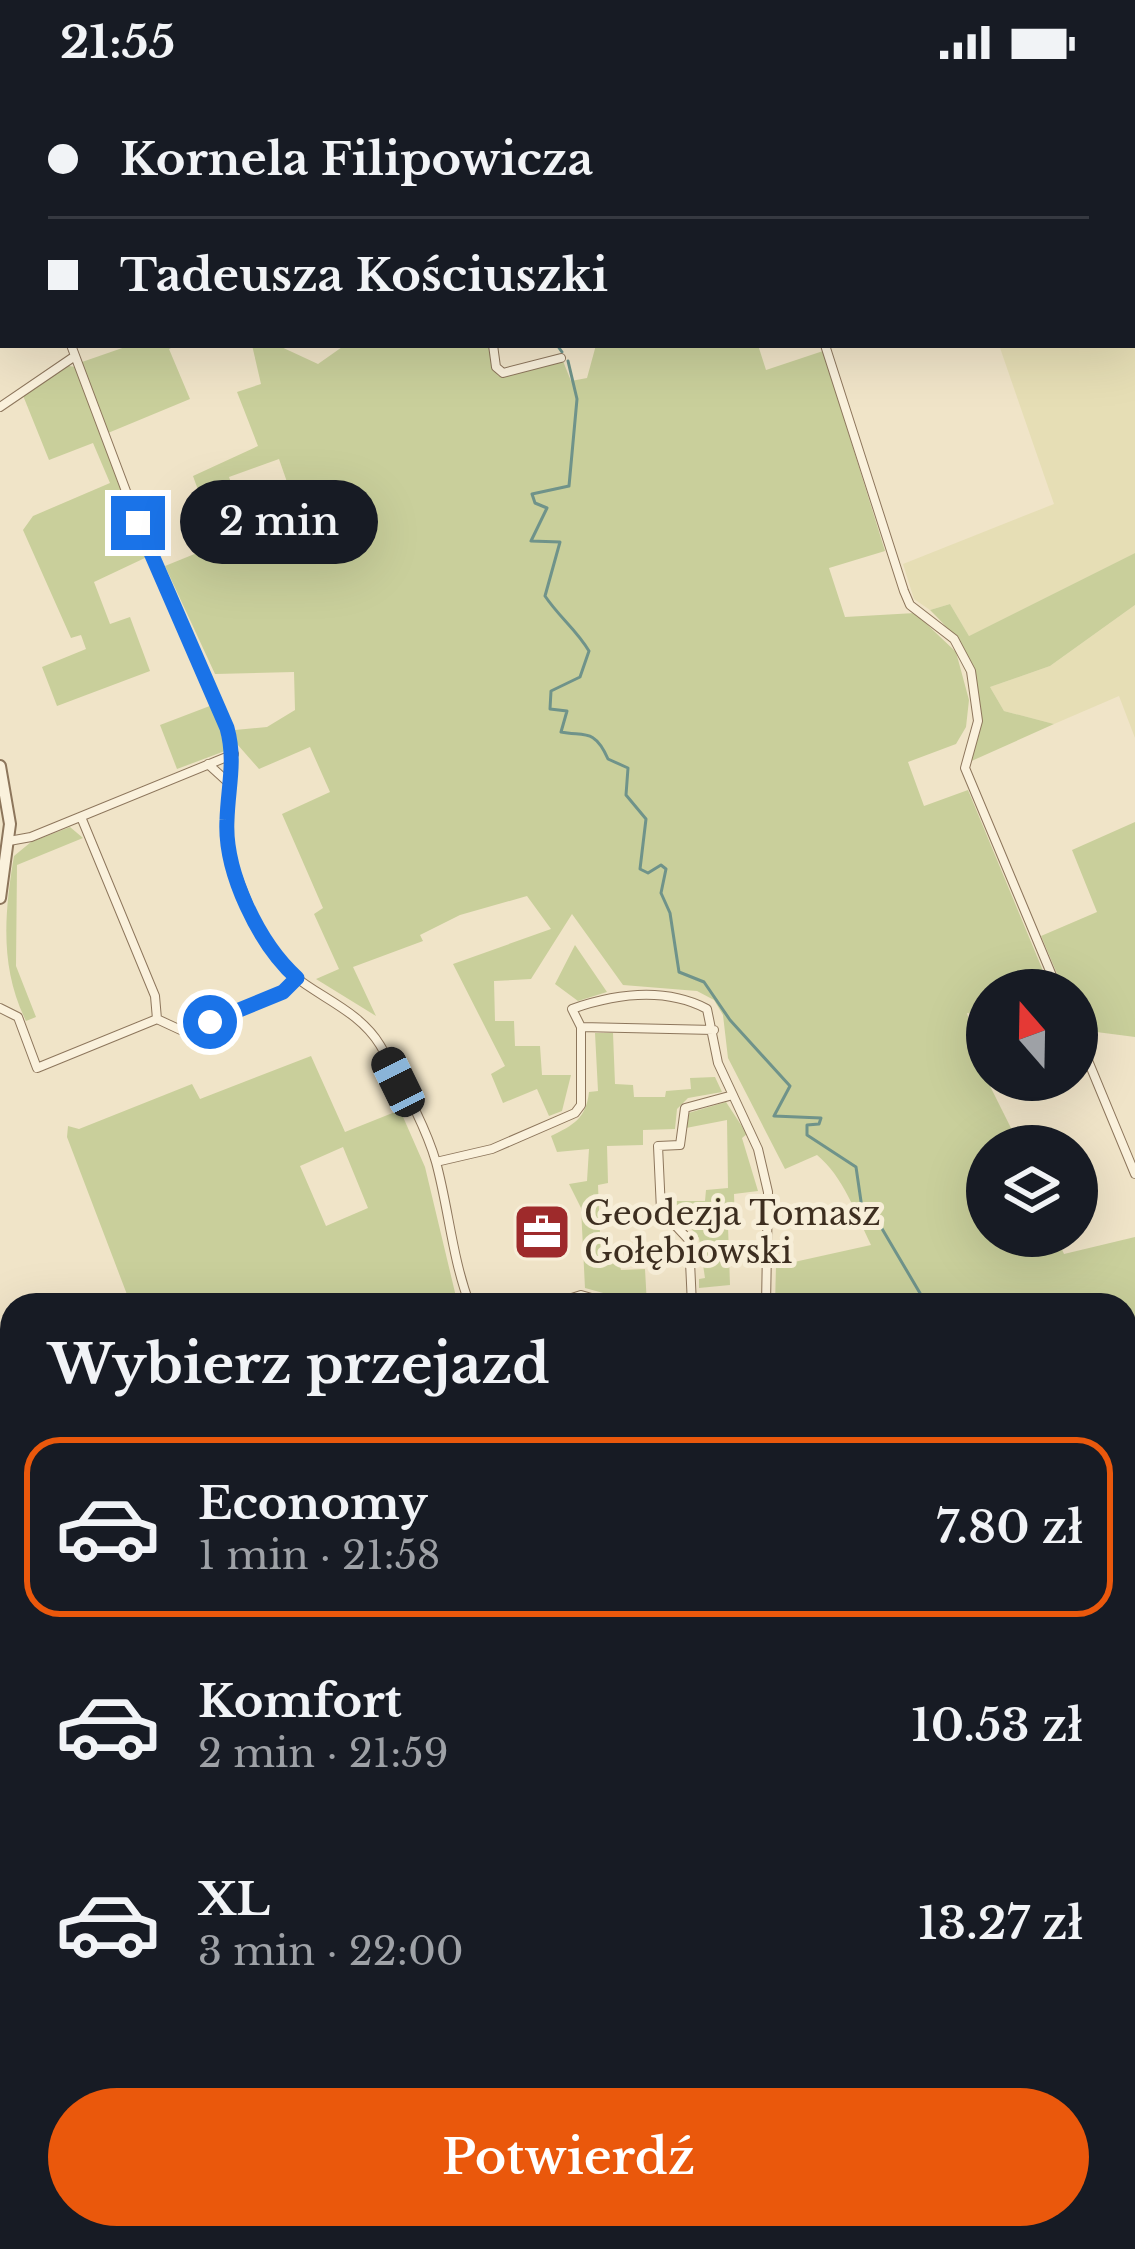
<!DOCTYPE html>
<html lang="pl">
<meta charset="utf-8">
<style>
:root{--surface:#171b24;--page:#242831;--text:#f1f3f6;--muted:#9ea1a6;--line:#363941;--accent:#ea580c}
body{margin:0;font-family:"Libre Baskerville",serif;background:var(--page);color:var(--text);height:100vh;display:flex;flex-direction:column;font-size:45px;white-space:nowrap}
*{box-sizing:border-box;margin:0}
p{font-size:39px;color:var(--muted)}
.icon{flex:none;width:66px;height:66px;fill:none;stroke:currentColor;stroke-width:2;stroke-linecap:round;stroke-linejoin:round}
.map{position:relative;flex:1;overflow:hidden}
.side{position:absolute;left:0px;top:1209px;width:1137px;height:957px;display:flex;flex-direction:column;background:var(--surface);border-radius:36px 36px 0 0;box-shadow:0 12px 48px #0002}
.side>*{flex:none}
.banner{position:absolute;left:0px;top:0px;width:1137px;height:264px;box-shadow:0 12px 48px #0002;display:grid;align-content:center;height:264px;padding:0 48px;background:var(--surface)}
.needle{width:78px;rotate:340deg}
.controls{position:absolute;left:966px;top:885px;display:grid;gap:24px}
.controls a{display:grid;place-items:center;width:132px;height:132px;border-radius:50%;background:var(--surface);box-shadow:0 12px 48px #0002;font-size:60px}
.end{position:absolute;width:54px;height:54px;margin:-27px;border:15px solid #1a73e8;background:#fff;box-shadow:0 0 0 6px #fff}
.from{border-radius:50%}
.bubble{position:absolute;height:84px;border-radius:42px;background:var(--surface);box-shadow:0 12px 48px #0002;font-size:39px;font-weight:600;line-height:84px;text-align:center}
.car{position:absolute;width:36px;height:72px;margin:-36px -18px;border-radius:15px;box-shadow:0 0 9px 3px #0007;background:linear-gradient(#222 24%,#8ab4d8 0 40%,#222 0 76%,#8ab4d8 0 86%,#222 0)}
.banner b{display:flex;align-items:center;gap:42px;height:114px;font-size:45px}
.banner b+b{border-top:3px solid var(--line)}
.banner i{width:30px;height:30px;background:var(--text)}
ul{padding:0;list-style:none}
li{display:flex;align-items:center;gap:36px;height:180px;margin:0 24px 18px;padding:0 24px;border:6px solid transparent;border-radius:36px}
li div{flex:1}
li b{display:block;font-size:45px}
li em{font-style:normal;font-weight:600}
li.on{border-color:var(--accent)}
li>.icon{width:108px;height:108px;stroke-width:1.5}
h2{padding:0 48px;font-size:54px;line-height:144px}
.cta{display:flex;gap:24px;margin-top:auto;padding:24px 48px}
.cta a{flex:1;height:138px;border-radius:72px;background:var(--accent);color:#fff;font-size:48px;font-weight:600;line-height:138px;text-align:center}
.status{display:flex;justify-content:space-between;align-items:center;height:84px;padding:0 60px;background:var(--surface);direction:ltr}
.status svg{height:33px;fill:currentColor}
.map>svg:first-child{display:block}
</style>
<div class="status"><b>21:55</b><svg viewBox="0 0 49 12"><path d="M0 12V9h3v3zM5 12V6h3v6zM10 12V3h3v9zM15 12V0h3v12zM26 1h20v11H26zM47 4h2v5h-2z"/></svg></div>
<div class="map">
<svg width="1135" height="2165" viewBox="0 0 1135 2165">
<rect width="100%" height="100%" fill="#f0e4c8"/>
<path fill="#e6deb5" d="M1048,0H1135V469L969,552L950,520L930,526L914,515L903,480L1054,420L999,261H1134V3Z
M1135,521V654L1119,612L1054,640L1004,627L990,603L1050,582Z"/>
<path fill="#c9cf9b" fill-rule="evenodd" d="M131,261H177L169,265L190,315L108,349L82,278Z
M252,261H277L318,280L345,261H491L498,292L563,277L571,297L587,294L596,261H758L766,286L823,267L885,467L829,484L845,533L915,529L956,568L969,616L966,643L956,660L908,678L924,722L968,706L1051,906H987V932L967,929L987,996L1020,1062H987V1152H1056L1064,1170L1135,1153V1274L1125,1279V1221H775L776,1182L871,1161C856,1130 843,1092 817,1071L785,1085L728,974L723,931L714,916L697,907L623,901L572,830L531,895L494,897L495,937H514L515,962H540L542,991H571L562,1027L549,1032L537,1005L503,1019L491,990L505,982L453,880L551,845L527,812L460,831L420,851L423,857L353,883L376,932L316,895L339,885L314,830L323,824L282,730L330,708L310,663L259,685L237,660L235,646L267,643L295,626L294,588L215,590L165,482L273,438L277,447L301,438L279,375L229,393L247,440L215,453L193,392L258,362L237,308L261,300Z
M64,281L75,283L147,473L94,498L110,540L130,533L150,587L57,622L42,583L86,565L81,551L71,554L23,446L33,432L110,399L93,359L49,376L22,309Z
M1135,469V521L1050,582L990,603L1004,627L1054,640L967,679C981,606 985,580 930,526L950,520L969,552Z
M215,620L225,667L177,685L160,641Z
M1135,738V953L1081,946L1077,906H1064L1041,852L1097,828L1072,766Z
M70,743L83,754L17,781L16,882L36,933L26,937C0,884 4,831 14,772L31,758Z
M575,861L607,908L578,917L555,900Z
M595,949H613L615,1000L633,1001L634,1013H665L666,1007L691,1005L690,994L715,993L722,1008L688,1014L677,1025L675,1045L643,1046V1061L607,1062L608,1099L598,1101L601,1176H619L621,1186L645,1185L647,1221L585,1204L581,1124L569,1100L587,1097L589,1065L557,1068L551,1052C574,1041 586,1034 589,1008L598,1007Z
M311,972L345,1048L400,1026L425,1083L458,1221H131L67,1053L68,1042L79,1045L192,1000L200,1015ZM343,1063L368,1124L326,1142L300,1082Z
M726,1018L747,1050L742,1054L758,1107L734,1110L735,1141L728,1142L730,1201L699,1204V1195L705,1194L699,1154L668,1117H705L706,1106L728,1104L727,1036L686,1044L685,1030Z
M220,2154H391L371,2165H228Z"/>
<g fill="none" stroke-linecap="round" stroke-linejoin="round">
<path stroke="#6f938a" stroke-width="3" d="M584,3V0
M557,261L562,268
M568,277L577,315L569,402L532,410L535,419L547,424L531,457L560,458L545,512C559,533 576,545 589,567L580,593L551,607L550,625L567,627L561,648C583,653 594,643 608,675L628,684L626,711L646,735L640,785L648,789L661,781L666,785L661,809L670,829L679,888L704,898L730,936L790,1002L774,1032L821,1034L819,1040L807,1041V1051L856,1083L863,1131L881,1143L927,1221
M0,1778L12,1790
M226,2154L230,2165"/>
<path stroke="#a9c4bc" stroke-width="18" d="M1125,1919L1135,1918
M296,2165L317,2154"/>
<g stroke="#8d765c" stroke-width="10">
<path id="minor" d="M6,0L7,3
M497,0L500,3
M731,0L732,3
M1039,3L1040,0
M71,261L138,439L228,644C240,692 218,740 236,789C249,824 265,868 294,892C323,915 360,928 380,961C400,995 425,1040 436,1078C449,1126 452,1174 470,1221
M493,261L496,283L503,289L561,274
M825,261L904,507L910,521L954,555L971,587L978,637L965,684L1058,906
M0,323L75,272
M208,680L230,700
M81,733L155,912L157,935
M9,757L31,753L234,670
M0,924L18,933L37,984L157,935L185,948L283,908L297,894
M581,943L714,946
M1077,950L1135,1090
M436,1078L492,1065L575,1029L581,1021V943L572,925C615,910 665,903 707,925L718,979L758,1065L768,1108L766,1221
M550,1221L581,1211L616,1221
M692,1221L689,1156L661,1126L658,1062L680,1061L685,1024L733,1011
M0,1685L12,1706
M1125,1807L1135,1803
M507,2154L516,2165
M68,2165L79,2154
M424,2165L446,2154"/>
</g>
<g stroke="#8d765c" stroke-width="14">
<path id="tertiary" d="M0,682L10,740L0,814
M0,1273L12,1302
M1125,1669L1135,1665
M0,2029L12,2021
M0,2044L12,2033
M1125,2077L1135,2073
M876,2165L907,2154"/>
</g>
<use href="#minor" stroke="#faf1dc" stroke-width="8"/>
<use href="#tertiary" stroke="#faf1dc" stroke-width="10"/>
<g stroke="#3d2e20" stroke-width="8">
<path id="rail" d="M1125,1976L1135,1974
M383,2165L403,2154"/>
</g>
<use href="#rail" stroke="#f7eed8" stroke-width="3" stroke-dasharray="9" stroke-linecap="butt"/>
</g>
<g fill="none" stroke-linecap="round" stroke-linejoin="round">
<path stroke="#1a73e8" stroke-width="15" d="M138,439L227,644C236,676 228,703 227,736C224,788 259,860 297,894L283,908L210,938"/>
</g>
<defs>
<g id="office-square" transform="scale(3)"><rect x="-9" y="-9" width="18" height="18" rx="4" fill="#9e2a2b" stroke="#f7eed8"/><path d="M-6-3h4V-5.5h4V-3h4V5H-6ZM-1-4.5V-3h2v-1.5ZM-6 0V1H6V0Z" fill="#fff"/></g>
</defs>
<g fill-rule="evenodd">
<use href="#office-square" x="542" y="1148"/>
</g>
<g text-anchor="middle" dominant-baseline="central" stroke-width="10" stroke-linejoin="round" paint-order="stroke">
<g font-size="33" fill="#3d2e20" stroke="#f7eed8" text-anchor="start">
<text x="584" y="1129">Geodezja Tomasz<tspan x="584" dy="38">Gołębiowski</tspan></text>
</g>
</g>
</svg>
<div class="controls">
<a><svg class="needle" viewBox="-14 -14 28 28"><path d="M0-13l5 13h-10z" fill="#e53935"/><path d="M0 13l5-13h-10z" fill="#9ea1a6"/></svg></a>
<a><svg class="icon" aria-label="layers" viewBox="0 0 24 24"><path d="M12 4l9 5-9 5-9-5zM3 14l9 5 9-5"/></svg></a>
</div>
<i class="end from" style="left:210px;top:938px"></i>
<i class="end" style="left:138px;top:439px"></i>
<div class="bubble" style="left:180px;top:396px;width:198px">2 min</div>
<i class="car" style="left:398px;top:998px;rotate:334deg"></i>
<div class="banner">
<b><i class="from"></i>Kornela Filipowicza</b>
<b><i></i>Tadeusza Kościuszki</b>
</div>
<section class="side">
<h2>Wybierz przejazd</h2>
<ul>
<li class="on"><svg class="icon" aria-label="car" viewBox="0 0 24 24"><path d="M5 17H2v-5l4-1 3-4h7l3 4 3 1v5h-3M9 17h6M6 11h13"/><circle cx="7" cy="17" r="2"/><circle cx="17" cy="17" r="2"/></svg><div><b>Economy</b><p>1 min · 21:58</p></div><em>7.80 zł</em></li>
<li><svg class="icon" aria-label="car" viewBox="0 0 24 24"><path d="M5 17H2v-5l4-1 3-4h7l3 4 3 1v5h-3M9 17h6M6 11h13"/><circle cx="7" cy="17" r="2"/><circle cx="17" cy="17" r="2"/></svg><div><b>Komfort</b><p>2 min · 21:59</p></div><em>10.53 zł</em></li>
<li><svg class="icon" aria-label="car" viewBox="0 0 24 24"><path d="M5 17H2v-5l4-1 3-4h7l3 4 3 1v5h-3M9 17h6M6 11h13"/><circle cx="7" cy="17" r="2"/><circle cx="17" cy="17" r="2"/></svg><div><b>XL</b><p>3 min · 22:00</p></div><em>13.27 zł</em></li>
</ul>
<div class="cta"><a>Potwierdź</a></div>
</section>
</div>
